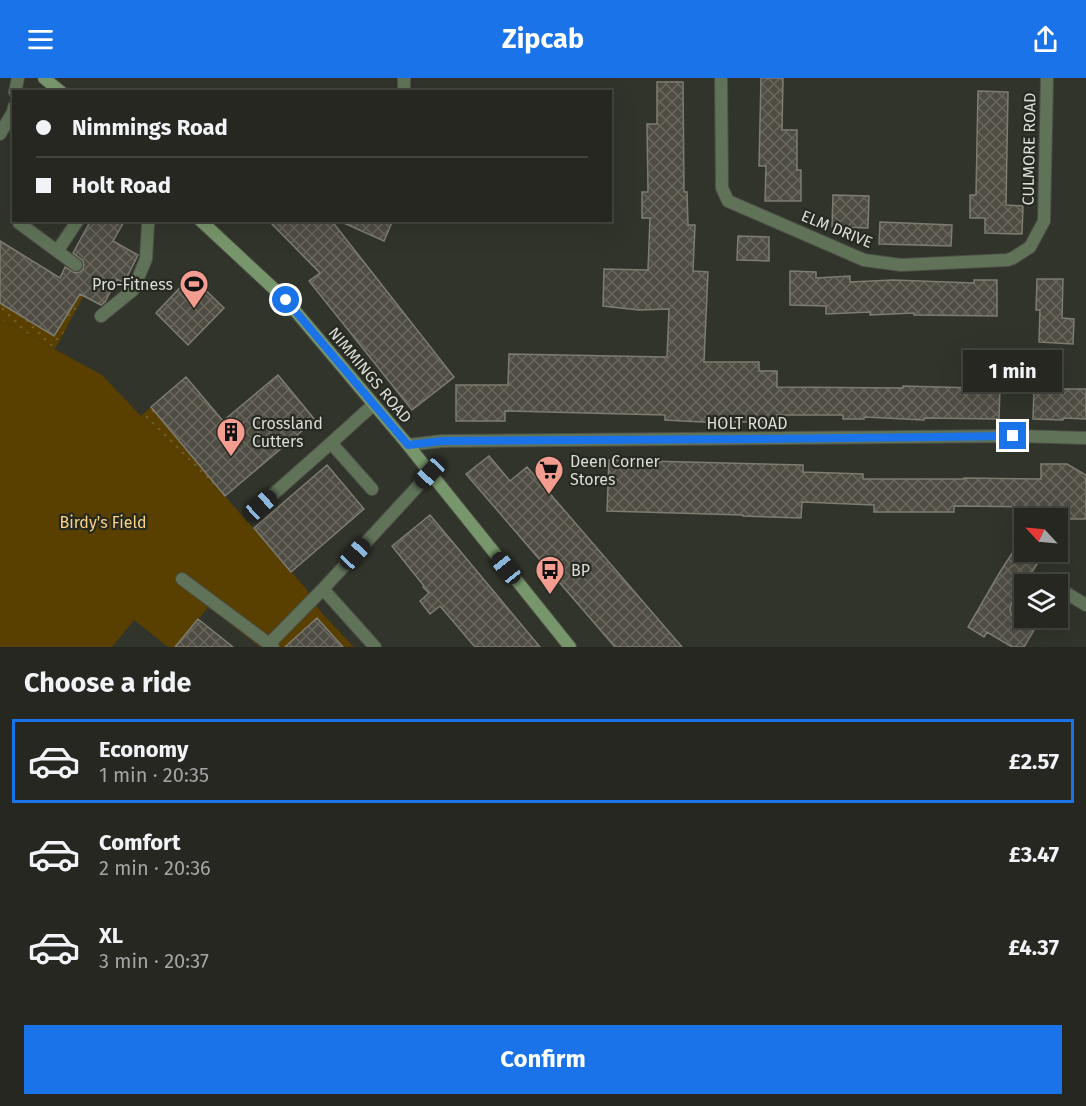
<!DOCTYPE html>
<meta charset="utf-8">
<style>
:root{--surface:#252720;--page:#31332d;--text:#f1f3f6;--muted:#a3a5a5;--line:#42443e;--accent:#1a73e8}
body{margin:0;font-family:"Fira Sans",sans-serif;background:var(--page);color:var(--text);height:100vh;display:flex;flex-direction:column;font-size:22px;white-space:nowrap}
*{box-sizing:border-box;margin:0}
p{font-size:20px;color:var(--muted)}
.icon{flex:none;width:33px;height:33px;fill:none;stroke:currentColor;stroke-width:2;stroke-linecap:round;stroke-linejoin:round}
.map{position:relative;height:569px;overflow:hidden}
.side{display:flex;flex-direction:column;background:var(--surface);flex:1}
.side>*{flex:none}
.banner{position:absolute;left:12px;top:12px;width:600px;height:132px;border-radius:0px;box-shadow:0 6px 24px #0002,0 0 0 2px var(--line);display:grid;align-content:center;height:132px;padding:0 24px;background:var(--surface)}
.needle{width:39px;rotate:296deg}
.buttons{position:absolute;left:1014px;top:430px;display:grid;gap:12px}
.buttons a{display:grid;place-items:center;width:54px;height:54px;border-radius:0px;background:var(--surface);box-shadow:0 6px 24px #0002,0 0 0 2px var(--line);font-size:30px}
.end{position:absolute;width:27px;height:27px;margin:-14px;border:8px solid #1a73e8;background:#fff;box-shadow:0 0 0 3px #fff}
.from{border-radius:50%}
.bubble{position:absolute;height:42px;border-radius:0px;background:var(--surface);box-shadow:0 6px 24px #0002,0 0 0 2px var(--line);font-size:20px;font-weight:700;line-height:42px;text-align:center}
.car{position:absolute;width:18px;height:36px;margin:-18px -9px;border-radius:8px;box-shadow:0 0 4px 2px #0007;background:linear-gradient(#222 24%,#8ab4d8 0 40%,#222 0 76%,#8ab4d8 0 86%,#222 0)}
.banner b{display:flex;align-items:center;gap:21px;height:57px;font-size:22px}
.banner b+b{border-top:2px solid var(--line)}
.banner i{width:15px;height:15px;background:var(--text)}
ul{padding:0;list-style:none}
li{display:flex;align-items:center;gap:18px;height:84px;margin:0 12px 9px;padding:0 12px;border:3px solid transparent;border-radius:0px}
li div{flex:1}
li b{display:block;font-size:22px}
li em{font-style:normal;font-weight:700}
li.on{border-color:var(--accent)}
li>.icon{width:54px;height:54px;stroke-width:1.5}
h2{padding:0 24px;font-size:27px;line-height:72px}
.cta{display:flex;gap:12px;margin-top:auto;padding:12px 24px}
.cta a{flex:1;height:69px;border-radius:0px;background:var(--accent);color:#fff;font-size:24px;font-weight:700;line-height:69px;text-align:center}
header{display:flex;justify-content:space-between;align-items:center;height:78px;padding:0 24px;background:var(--accent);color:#fff;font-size:27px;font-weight:700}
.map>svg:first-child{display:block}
</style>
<header><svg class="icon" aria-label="menu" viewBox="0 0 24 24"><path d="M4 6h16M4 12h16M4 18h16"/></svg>Zipcab<svg class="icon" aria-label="share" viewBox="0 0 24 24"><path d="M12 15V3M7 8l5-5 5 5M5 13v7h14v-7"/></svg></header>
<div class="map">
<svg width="1086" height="569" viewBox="0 0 1086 569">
<defs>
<pattern id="grass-dots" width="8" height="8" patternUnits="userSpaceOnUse" patternTransform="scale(1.5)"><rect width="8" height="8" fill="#593f00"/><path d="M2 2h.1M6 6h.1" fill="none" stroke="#705a24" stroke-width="1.8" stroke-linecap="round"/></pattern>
<pattern id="building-cross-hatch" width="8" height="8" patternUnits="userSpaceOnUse" patternTransform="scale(1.5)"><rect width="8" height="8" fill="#4f4d43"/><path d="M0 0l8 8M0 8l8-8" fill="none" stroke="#68665d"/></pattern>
</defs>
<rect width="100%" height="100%" fill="#31342a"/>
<path fill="url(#grass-dots)" d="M82,213L85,215L55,271L0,241V225L54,258Z
M151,329L225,418L141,338Z"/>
<path fill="#593f00" d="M0,241L102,297L141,338L225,418L307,512L320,533L354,569H260L208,529L176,569H168L134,542L112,569H0Z"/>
<path fill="url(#building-cross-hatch)" stroke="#7e7c71" stroke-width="1.5" d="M761,0H783L782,52H797V92H801V123H765L766,88H759Z
M657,4H683L684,114H687L688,147H695L693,193L708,194L704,284H759V293H777V309L903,310V308L978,310V306L1000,307L999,341L924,340V342L864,339V341H843V337H777V344H703L665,342V337L505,333V343H456V307H508L509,276L667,279L669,231L639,232L603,228L604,191L648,192L650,140H642V114H648L647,46H657Z
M978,13L1008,14L1006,127L1023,128L1022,156L985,155V140H970V117H976Z
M833,117L869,118L868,150L832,149Z
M91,142H125L113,163L138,177L124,205L117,201L105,224L101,227L80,216L54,258L0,225V163L60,200L65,189L75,195L80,194L83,191L84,187L83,183L73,175Z
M268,142H331L454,299L412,332L309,203L320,195Z
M337,142H393L384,163Z
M880,144L952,147L951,168L879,166Z
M738,158L769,159V183L737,182Z
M790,193L816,194V200L850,198V204L893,202L974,205V202H997V238L914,237V235L870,237V234L826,236V228L790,227Z
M191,198L224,230L188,267L156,235Z
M1037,201H1063L1062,240L1074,241L1073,266L1039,264L1040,232H1036Z
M278,297L315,342L225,418L151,329L186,299L223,343Z
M1034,311H1086V341L1063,340V342L1033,341Z
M489,378L510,403L527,389L682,569H615L466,396Z
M609,382L803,387V394L863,396V401H964V400L1041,401V386H1067L1086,397V441H1066L1058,454V441H1035L1043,429L954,428V434H874V427L802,424L801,440L743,438V437L607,433Z
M327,387L364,431L291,494L254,450Z
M430,437L540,569H475L440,528L430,536L420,523L429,515L423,509L424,508L392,468Z
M1024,457V474H1045L1024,506V512L1020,513L1017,516L1011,527L1010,532L1011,536L1015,538L1019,539L1024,536V540H1041L1024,569H1012L987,554L984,559L968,549L1000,494Z
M317,540L343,569H285Z
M198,541L233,569H175Z"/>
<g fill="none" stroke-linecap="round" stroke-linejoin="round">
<g stroke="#4c4f46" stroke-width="14">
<path id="lane" d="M15,14L18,0
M0,56L13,34L14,29
M19,145L76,187
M58,172L78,142
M101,238L133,212L146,181L148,146L150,142
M331,365L373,327
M261,427L331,365L372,411
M182,501L273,569
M1039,507H1043
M1058,510L1086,527
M323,511L430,395
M1018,531L1024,520
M269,566L323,511L375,569"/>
</g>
<g stroke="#4c4f46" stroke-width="14">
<path id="street" d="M404,0V14
M721,0L722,110L728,123L864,182L901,187L1007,182L1013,180L1030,169L1044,143L1047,0
M408,367L442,363L1013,358L1086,360"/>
</g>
<g stroke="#4c4f46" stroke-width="14">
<path id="secondary" d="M44,0L61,14
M200,142L286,222L408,367L570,569"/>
</g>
<use href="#lane" stroke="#607358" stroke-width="12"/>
<use href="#street" stroke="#607358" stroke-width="12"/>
<use href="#secondary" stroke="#78966b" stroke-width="12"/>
</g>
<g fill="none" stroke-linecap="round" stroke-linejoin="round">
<path stroke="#1a73e8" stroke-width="8" d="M286,222L408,367L442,363L753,361L1013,358"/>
</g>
<defs>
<g id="stadium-pin" transform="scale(1.5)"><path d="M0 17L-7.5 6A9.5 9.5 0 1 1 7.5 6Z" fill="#f59c91" stroke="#272a20"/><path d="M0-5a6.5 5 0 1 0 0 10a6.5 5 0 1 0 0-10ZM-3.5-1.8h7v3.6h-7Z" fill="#111"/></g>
<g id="building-pin" transform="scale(1.5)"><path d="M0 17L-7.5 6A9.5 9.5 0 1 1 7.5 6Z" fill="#f59c91" stroke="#272a20"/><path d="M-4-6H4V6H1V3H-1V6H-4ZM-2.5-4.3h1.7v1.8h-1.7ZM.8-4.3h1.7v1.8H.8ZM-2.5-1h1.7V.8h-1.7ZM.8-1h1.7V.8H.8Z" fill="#111"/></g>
<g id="supermarket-pin" transform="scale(1.5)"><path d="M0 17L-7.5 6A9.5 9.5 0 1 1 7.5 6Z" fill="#f59c91" stroke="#272a20"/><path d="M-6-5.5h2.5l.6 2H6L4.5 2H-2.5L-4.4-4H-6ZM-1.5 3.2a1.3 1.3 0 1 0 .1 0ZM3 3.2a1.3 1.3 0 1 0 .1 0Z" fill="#111"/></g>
<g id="bus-pin" transform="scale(1.5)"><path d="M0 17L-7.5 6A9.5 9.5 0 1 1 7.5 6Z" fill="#f59c91" stroke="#272a20"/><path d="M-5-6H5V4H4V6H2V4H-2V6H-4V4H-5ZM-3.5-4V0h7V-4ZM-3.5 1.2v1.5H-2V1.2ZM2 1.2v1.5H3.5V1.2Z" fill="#111"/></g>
</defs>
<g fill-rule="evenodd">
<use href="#stadium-pin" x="194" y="206"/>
<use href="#building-pin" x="231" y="354"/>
<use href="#supermarket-pin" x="549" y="392"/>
<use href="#bus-pin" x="550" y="492"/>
</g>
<g text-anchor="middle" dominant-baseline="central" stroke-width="4.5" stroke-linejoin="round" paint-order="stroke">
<g font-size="16" fill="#dcddd7" stroke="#272a20">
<text transform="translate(1029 71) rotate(-89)">CULMORE ROAD</text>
<text transform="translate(837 151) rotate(22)">ELM DRIVE</text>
<text transform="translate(370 297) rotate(50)">NIMMINGS ROAD</text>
<text x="747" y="345">HOLT ROAD</text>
</g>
<g font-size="16" fill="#dcddd7" stroke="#272a20" text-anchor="start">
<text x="173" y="206" text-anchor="end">Pro-Fitness</text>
<text x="252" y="345">Crossland<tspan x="252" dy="18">Cutters</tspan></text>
<text x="570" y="383">Deen Corner<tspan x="570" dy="18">Stores</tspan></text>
<text x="571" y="492">BP</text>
</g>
<g font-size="16" fill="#fcd283" stroke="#272a20">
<text x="103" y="444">Birdy's Field</text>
</g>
</g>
</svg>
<div class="buttons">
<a><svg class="needle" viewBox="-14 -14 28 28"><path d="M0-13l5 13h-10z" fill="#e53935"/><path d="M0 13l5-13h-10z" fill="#a3a5a5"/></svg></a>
<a><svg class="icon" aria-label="layers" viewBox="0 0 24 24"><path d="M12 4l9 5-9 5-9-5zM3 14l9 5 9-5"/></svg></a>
</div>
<i class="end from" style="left:286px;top:222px"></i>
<i class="end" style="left:1013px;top:358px"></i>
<div class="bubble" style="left:963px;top:272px;width:99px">1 min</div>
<i class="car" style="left:430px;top:395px;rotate:223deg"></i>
<i class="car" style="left:261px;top:427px;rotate:48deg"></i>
<i class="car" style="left:355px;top:476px;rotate:43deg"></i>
<i class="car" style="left:506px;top:490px;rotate:321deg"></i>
<div class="banner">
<b><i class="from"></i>Nimmings Road</b>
<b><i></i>Holt Road</b>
</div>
</div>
<section class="side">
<h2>Choose a ride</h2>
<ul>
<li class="on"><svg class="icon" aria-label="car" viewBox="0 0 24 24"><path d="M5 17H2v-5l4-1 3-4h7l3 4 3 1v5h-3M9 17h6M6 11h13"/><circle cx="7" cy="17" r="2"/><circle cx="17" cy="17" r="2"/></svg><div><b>Economy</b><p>1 min · 20:35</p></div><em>£2.57</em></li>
<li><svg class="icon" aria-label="car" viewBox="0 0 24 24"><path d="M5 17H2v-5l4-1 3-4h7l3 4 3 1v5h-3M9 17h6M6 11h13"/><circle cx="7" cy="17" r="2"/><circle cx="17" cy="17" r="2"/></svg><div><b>Comfort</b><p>2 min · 20:36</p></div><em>£3.47</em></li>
<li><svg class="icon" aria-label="car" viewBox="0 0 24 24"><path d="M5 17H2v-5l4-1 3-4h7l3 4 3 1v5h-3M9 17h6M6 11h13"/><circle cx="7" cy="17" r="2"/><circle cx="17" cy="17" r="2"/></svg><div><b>XL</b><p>3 min · 20:37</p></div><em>£4.37</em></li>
</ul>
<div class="cta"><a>Confirm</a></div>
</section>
